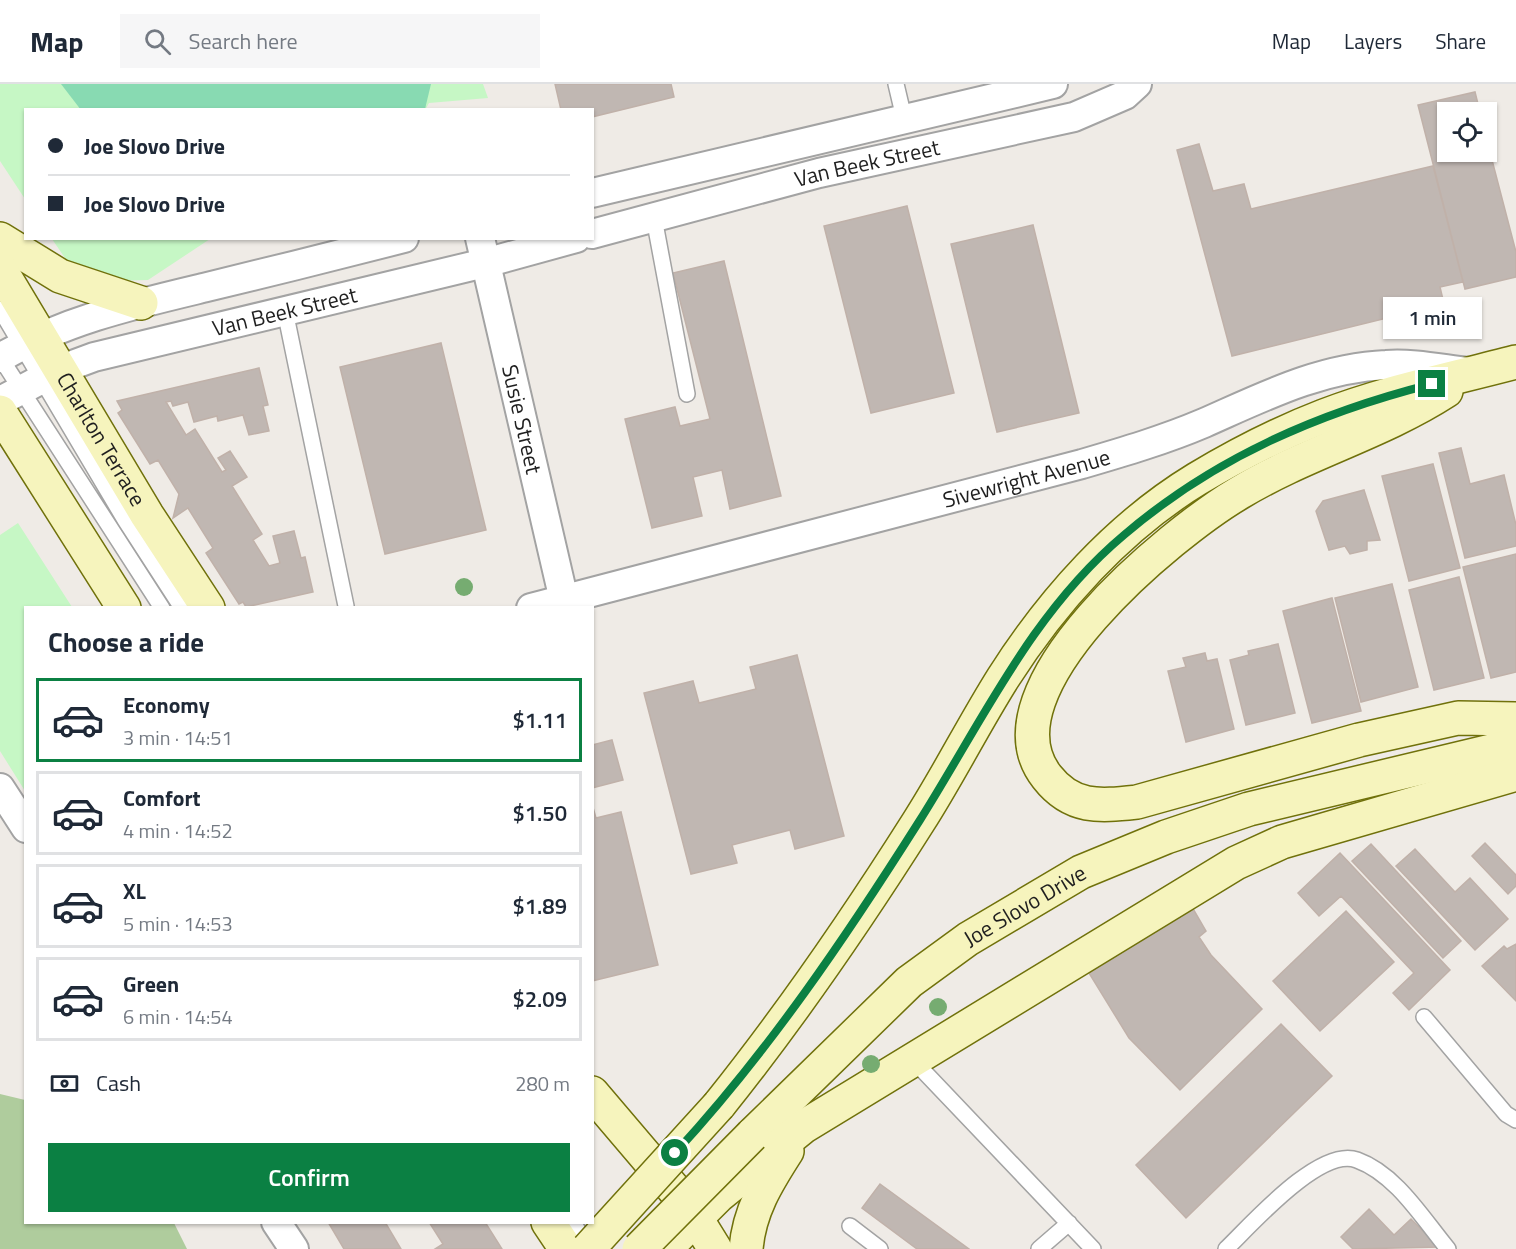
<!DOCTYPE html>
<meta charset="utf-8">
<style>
:root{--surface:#fff;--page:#f6f6f7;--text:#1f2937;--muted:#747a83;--line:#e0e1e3;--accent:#0b8043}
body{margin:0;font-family:"Titillium Web",sans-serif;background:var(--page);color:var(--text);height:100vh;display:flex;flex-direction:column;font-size:22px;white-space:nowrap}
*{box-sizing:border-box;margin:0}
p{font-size:20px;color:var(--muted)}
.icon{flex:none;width:33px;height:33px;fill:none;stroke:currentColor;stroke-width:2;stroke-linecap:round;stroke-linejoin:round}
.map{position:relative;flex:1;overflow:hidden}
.details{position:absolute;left:24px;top:522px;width:570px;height:618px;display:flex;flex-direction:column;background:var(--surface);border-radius:0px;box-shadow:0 2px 4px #0004}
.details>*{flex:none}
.top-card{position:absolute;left:24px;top:24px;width:570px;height:132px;border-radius:0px;box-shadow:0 2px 4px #0004;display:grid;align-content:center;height:132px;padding:0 24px;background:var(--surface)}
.controls{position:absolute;left:1437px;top:18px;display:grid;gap:12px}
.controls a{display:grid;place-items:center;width:60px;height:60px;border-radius:0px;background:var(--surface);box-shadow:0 2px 4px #0004;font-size:30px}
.end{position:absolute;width:27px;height:27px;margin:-14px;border:8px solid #0b8043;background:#fff;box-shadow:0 0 0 3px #fff}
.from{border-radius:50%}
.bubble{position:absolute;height:42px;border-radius:0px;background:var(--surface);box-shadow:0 2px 4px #0004;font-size:20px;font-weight:600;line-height:42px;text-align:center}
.top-card b{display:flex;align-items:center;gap:21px;height:57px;font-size:22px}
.top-card b+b{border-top:2px solid var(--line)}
.top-card i{width:15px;height:15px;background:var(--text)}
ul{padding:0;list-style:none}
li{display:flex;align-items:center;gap:18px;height:84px;margin:0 12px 9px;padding:0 12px;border:3px solid var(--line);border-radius:0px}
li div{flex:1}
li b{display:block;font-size:22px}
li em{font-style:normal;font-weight:600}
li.on{border-color:var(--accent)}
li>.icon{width:54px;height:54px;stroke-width:1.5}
h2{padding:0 24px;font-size:27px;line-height:72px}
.pay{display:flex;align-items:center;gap:15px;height:66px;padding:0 24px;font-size:22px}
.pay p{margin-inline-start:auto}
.button{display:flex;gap:12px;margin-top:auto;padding:12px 24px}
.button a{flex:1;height:69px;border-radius:0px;background:var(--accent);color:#fff;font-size:24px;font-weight:600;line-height:69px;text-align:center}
header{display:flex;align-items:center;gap:36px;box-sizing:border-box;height:84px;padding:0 30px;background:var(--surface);border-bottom:2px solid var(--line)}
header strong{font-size:28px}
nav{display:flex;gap:33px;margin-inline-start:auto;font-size:21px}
.search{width:420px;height:54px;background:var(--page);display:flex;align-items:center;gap:15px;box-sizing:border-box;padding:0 21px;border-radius:0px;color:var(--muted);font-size:22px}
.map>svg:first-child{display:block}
</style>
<header>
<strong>Map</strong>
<div class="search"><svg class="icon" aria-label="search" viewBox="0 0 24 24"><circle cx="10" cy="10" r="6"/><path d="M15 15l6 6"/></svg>Search here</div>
<nav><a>Map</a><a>Layers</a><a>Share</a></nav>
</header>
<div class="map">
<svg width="1516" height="1165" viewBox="0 0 1516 1165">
<rect width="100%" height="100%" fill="#efebe6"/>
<path fill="#afcc9d" d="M0,1010L25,1016L26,1138L174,1139L187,1165H0Z"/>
<path fill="#c6f7c5" d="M0,0H483L488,14L429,19L425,26H26L25,115L0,77Z
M52,155H210L148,196L113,197L67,177Z
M18,439L72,523L26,524L25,707L0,667V451Z"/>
<path fill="#88dab2" d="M61,0H431L425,25L81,26Z"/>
<path fill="#c0b7b2" stroke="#c0b1a9" stroke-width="1.5" d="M555,0H671L674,13L592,33V26H561Z
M1475,8L1480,28H1448V68H1486V53L1516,168V193L1465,205L1418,21Z
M1199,60L1213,107L1244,100L1251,125L1433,82L1463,198L1440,203L1444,220L1232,272L1177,66Z
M907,122L954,309L871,329L824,142Z
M1033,141L1079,329L997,348L951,160Z
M724,177L781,412L730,425L722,386L693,393L702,432L652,444L625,335L675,323L680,342L710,335L673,189Z
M441,259L486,446L385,470L340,283Z
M259,284L268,321L263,322L269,347L249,351L243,331L218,337L217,332L194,338L188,318L173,322L171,317L166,318L186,351L195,345L222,388L226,386L218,374L230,367L247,393L232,402L262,450L253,456L269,482L280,479L273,452L294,447L301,474L305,473L313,508L246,523L243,518L239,520L206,469L213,464L188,424L173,434L179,410L158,376L150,380L118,329L122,326L117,317Z
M1461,364L1470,400L1504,391L1516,441V462L1465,474L1439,369Z
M1433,380L1460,484L1409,497L1382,392Z
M1364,406L1380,456L1367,457V466L1350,470L1345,462L1329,466L1316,427L1323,417Z
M1516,470V588L1491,594L1463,483Z
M1459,493L1484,594L1434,606L1409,506Z
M1392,500L1418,603L1361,618L1335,514Z
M1332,514L1361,627L1312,639L1283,527Z
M1278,560L1295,629L1246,641L1230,576L1249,571L1248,567Z
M1205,569L1207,577L1217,575L1234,645L1186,658L1168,587L1186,583L1183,574Z
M797,571L844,752L795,765L790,746L732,761L737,779L691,790L644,609L693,597L699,619L756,605L750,583Z
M612,656L623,696L592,704V661Z
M592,720L596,734L621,728L658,881L592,897Z
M1485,759L1516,791V802L1508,810L1472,772Z
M1371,760L1461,857L1443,874L1352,777Z
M1415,765L1455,808L1470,794L1508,835L1475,866L1396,782Z
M1340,769L1450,886L1409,926L1393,909L1414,889L1341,812L1319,832L1298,809Z
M1192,823L1206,847L1199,853L1211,871L1262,925L1180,1006L1129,954L1089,889Z
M1346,827L1394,878L1320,947L1273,897Z
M1516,860V917L1482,882L1504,862L1507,865Z
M1281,940L1332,992L1186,1134L1136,1081Z
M880,1100L969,1165H917L862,1124Z
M1369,1125L1394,1151L1411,1135L1439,1163L1353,1165L1341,1153Z
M328,1138H385L401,1165H344Z
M429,1138H485L502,1165H435L443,1160Z"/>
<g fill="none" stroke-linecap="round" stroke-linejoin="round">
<g stroke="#a3a3a3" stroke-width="18">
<path id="service" d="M896,0L904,34
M654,134L687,310
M0,225L125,436L182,524
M285,227L346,522
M0,273L162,524
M1424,933L1506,1030L1516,1036
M913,976L1093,1165
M573,1138L589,1165
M850,1142L880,1165
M1039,1165L1069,1139
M1226,1165C1251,1141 1320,1062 1357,1076C1396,1090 1423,1135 1448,1165"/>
</g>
<g stroke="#a3a3a3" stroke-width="32">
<g id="minor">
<path d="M592,109L1053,0"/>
<path id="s1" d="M592,150L819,89L1074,33L1125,11L1137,0"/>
<path id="s2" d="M480,154L564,516"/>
<path d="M0,274C64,236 136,220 207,203C273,187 338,171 404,154"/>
<path id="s3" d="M0,317L59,286L94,273L485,179L576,154"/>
<path id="s4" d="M531,524L1082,380C1123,368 1164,356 1204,339C1263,313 1319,284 1386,281C1413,279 1441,285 1468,288"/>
<path d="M0,704L26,744"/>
<path d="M276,1138L294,1165"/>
</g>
</g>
<g stroke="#70710b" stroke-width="36">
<g id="secondary">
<path d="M0,155L60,192L141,219"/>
<path id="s5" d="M0,185L147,431L208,524"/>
<path d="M1446,307C1381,349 1305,369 1239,409C1173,448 978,606 1047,693C1072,725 1099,722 1137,718L1359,656L1458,634L1516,635"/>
<path d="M0,328L124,524"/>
<path d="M592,1009L689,1123L715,1165"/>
<path d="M719,1021C792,930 857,835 919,737C949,690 974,640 1003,594C1052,517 1118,443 1197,395C1237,371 1280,349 1324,332C1386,308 1452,295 1516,278"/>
<path id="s6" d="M752,1051L909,898L968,855L1081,788L1166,753L1249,725L1516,661"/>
<path d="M548,1138L566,1165"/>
<path d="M665,1165L718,1112L803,1043L1236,779L1282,758L1516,690"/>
<path d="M746,1165C749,1127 767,1098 787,1067"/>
</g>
</g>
<use href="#service" stroke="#fff" stroke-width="15"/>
<use href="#minor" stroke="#fff" stroke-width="28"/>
<use href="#secondary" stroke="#f6f4bd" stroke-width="33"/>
<g stroke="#70710b" stroke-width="36" stroke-linecap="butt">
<path id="secondary-bridge" d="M588,1165L719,1021
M639,1165L752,1051"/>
</g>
<use href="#secondary-bridge" stroke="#f6f4bd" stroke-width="33"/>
</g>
<g fill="#76ac71">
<circle cx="464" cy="503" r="9"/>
<circle cx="938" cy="923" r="9"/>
<circle cx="871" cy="980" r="9"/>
</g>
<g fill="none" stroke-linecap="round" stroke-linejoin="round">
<path stroke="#0b8043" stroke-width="8" d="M675,1069C769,967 846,853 920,736C983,636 1032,528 1124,451C1214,374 1318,329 1432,300"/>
</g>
<g text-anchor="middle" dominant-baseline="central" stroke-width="6" stroke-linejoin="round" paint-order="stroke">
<g font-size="22" fill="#1f1f1f" stroke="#fff">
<text stroke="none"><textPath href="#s1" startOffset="284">Van Beek Street</textPath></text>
<text stroke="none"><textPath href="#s3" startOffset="300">Van Beek Street</textPath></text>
<text stroke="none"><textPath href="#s2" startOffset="186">Susie Street</textPath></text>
<text stroke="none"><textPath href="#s5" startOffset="198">Charlton Terrace</textPath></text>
<text stroke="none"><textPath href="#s4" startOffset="512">Sivewright Avenue</textPath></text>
<text stroke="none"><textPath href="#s6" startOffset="358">Joe Slovo Drive</textPath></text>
</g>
</g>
</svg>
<div class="controls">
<a><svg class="icon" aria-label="locate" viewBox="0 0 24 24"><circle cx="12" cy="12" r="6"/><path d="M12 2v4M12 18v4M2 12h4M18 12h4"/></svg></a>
</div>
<i class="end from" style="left:675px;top:1069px"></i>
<i class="end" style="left:1432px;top:300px"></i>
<div class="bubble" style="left:1383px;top:213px;width:99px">1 min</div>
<div class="top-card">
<b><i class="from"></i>Joe Slovo Drive</b>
<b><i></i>Joe Slovo Drive</b>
</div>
<section class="details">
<h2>Choose a ride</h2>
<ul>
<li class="on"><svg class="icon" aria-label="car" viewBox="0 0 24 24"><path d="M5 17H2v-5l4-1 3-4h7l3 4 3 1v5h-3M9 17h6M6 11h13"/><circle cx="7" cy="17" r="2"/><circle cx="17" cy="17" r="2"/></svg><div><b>Economy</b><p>3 min · 14:51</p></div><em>$1.11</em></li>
<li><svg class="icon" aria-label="car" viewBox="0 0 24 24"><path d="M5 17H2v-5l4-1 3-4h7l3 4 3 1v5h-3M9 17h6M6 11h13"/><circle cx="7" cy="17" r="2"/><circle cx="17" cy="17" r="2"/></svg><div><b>Comfort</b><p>4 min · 14:52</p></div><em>$1.50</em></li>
<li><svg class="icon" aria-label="car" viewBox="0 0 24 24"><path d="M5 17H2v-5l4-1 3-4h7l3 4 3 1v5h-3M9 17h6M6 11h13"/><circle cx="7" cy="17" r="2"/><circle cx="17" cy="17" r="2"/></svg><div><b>XL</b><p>5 min · 14:53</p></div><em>$1.89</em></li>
<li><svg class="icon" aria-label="car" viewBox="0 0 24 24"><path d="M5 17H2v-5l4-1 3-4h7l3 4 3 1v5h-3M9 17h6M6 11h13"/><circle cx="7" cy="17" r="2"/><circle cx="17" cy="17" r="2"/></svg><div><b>Green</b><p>6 min · 14:54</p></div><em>$2.09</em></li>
</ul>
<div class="pay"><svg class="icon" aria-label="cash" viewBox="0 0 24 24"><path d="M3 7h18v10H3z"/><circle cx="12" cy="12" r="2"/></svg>Cash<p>280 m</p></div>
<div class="button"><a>Confirm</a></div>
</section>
</div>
